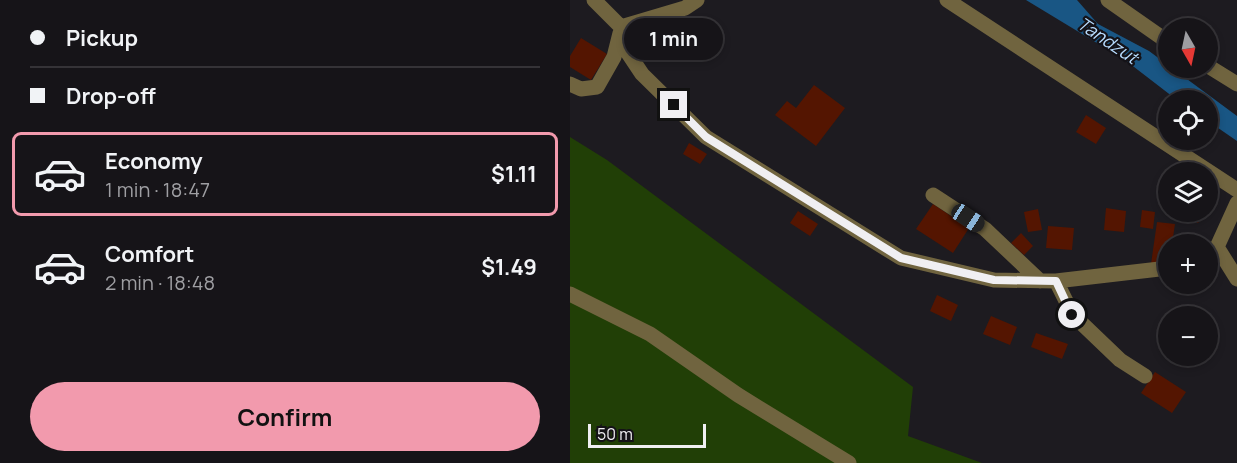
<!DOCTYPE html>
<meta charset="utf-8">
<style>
:root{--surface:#161418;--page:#1f1d21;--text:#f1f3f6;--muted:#9e9ea2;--line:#353337;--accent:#f29aad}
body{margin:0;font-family:Manrope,sans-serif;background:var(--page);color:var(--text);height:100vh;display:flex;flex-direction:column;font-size:22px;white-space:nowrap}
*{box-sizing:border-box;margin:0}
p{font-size:20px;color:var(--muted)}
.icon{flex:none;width:33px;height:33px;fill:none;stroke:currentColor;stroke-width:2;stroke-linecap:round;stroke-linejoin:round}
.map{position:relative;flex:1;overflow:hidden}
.details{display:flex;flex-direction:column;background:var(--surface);width:570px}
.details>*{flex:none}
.hud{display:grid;align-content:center;height:132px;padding:0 30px;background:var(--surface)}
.needle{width:39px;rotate:171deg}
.buttons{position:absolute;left:588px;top:18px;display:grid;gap:12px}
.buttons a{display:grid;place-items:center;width:60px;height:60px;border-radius:50%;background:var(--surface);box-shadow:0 3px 9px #0003,0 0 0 2px var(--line);font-size:30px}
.scale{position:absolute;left:18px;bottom:15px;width:118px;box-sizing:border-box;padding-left:6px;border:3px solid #f0eff2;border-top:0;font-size:16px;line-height:21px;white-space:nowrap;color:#f0eff2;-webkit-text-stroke:4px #141217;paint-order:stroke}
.end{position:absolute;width:27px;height:27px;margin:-14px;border:8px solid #f0eff2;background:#111;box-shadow:0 0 0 3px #111}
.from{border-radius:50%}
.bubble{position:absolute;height:42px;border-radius:21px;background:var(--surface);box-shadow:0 3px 9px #0003,0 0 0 2px var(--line);font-size:20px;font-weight:700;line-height:42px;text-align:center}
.car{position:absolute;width:18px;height:36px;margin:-18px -9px;border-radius:8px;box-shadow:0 0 4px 2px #0007;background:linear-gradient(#222 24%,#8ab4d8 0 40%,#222 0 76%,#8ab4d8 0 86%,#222 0)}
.hud b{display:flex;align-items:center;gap:21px;height:57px;font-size:22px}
.hud b+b{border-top:2px solid var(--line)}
.hud i{width:15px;height:15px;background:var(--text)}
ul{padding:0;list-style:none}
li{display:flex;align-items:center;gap:18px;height:84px;margin:0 12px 9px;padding:0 18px;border:3px solid transparent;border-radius:9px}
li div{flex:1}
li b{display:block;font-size:22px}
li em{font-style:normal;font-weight:700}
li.current{border-color:var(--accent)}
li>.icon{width:54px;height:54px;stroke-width:1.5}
.cta{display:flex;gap:12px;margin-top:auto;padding:12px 30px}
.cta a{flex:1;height:69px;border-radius:36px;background:var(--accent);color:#111;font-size:24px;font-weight:700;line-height:69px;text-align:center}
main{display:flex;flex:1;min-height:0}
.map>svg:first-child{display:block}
</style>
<main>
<section class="details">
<div class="hud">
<b><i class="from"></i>Pickup</b>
<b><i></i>Drop-off</b>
</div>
<ul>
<li class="current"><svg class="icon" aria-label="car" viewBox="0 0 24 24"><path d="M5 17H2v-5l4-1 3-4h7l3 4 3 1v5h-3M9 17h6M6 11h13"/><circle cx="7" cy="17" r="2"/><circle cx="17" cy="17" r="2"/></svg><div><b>Economy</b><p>1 min · 18:47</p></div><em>$1.11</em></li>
<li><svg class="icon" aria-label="car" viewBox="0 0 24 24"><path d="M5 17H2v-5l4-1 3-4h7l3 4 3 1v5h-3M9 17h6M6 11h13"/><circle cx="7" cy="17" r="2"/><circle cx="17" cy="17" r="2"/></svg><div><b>Comfort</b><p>2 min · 18:48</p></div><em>$1.49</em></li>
</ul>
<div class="cta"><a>Confirm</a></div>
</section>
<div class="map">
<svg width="667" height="463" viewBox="0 0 667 463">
<rect width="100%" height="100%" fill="#1d1b20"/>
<path fill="#213f06" d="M0,137L37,160L343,387L338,436L412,463H0Z"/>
<path fill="#195684" d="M456,0H507L528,24L579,51L667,116V141L638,121V100H607L555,60Z"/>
<path fill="#541501" d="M11,38L37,54L21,80L0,67V56Z
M244,85L275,108L246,146L205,115L217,101L226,108Z
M516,115L536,128L526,144L506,132Z
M119,143L137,154L130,164L113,154Z
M363,204L399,228L383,253L346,229Z
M536,208L556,211L554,232L534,230Z
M468,209L472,230L458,232L454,212Z
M572,210L585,212L583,229L570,227Z
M228,211L248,224L240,236L220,223Z
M610,212H636L628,223Z
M587,222L605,224L602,244H598V260L581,264Z
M478,226L504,228L502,250L476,248Z
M451,233L463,246L454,255L441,243Z
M367,295L388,305L381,321L360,311Z
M421,316L447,327L440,345L413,334Z
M466,333L498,344L492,359L461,347Z
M585,372L616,392L602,413L571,393Z"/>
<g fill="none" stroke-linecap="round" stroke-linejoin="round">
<path stroke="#70643f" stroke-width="15" d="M24,0L51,27L115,8L127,0
M377,0L667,190
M538,0L598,42
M51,27L56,50L72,74L136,137L331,258L424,280L486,281L598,268
M638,66L667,84
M0,84L11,89L27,87L44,57L50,33
M363,195L415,229L470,281
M647,247L667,279
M638,251L647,247L667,203
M486,281L503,315L550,360L575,376
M0,294L80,334L168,395L279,463"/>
</g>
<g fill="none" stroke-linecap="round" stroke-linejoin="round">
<path stroke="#f0eff2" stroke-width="8" d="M104,105L136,137L331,258L424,280L486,281L502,315"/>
</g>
<g text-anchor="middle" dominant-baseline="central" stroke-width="4.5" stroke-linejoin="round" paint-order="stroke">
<g font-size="18" font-style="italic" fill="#b7dcfe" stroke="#141217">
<text transform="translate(538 40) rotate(34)">Tandzut</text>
</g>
</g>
</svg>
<div class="buttons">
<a><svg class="needle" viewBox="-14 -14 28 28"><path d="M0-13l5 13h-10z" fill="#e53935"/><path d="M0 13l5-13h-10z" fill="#9e9ea2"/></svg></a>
<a><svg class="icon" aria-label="locate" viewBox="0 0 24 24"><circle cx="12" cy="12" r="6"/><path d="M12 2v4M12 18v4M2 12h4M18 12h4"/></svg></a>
<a><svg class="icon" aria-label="layers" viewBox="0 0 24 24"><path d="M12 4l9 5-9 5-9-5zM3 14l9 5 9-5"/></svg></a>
<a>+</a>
<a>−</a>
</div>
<div class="scale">50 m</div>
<i class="end from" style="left:502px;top:315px"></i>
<i class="end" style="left:104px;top:105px"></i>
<div class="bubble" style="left:54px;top:18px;width:99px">1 min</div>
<i class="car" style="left:398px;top:218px;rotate:123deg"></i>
</div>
</main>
